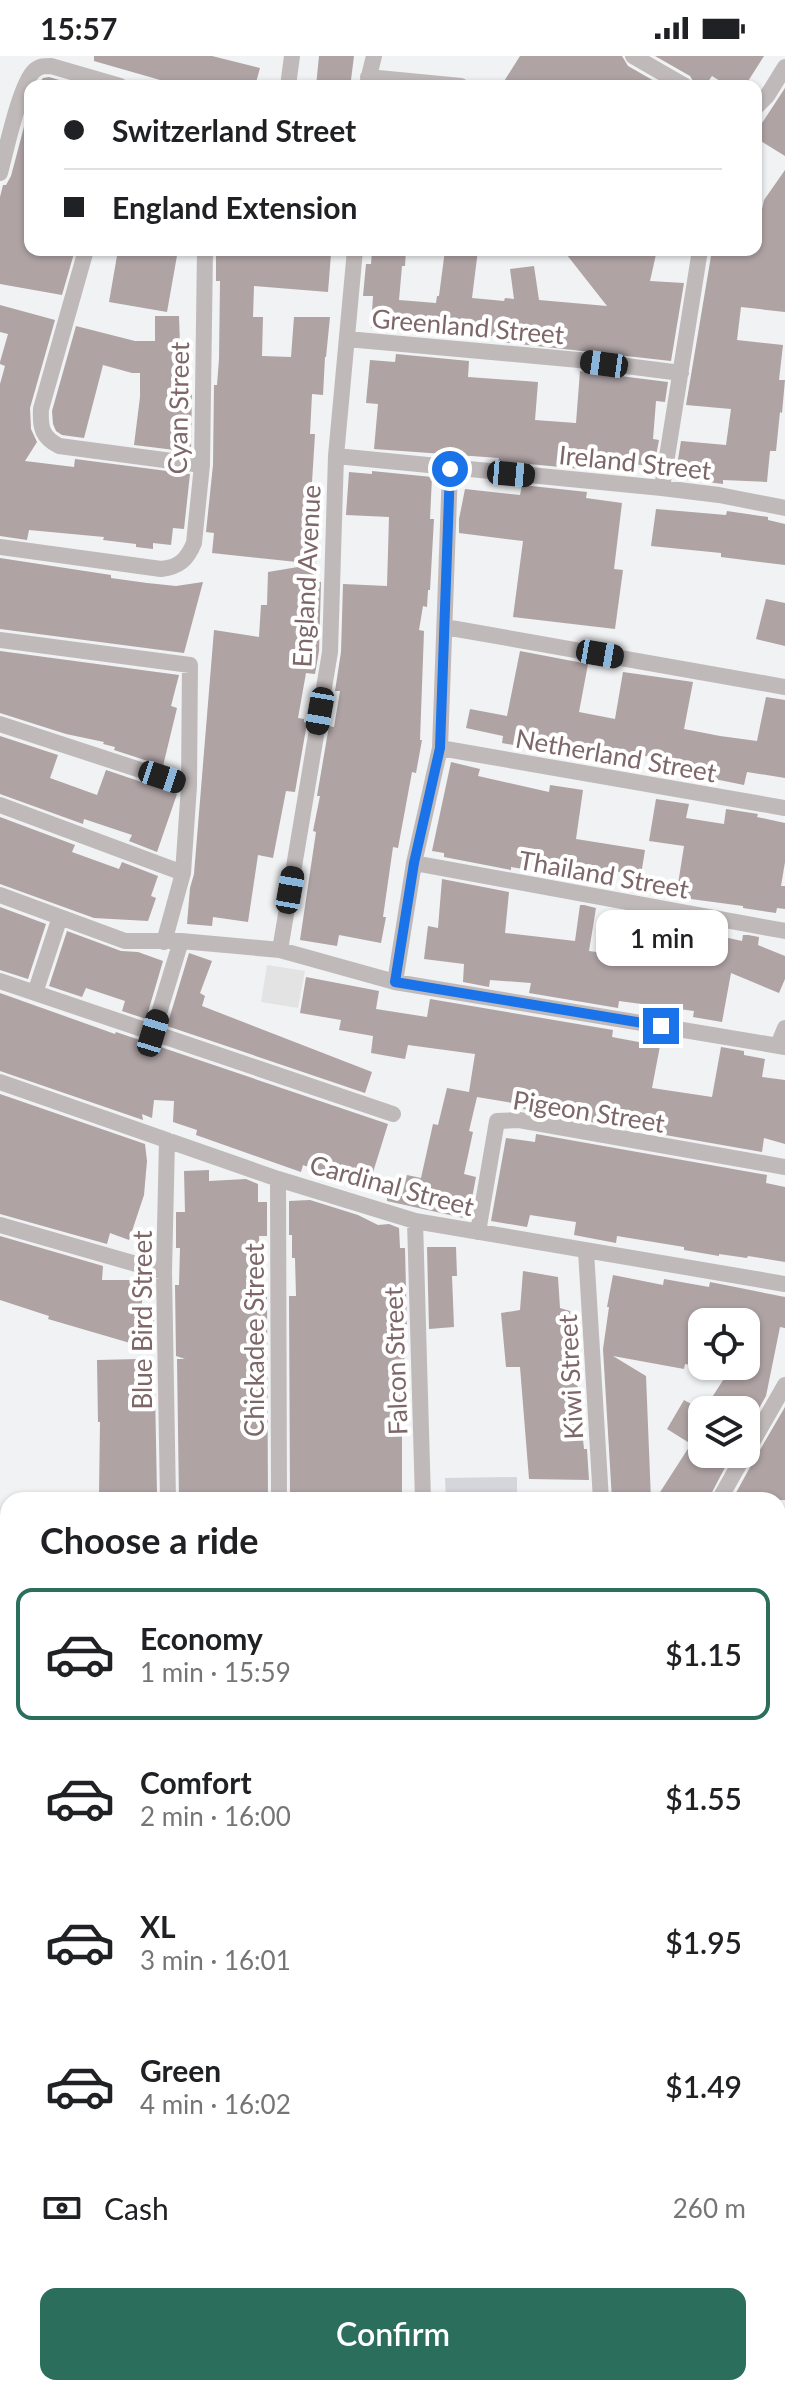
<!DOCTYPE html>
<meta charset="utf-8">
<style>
:root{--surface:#fff;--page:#f2f2f2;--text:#202124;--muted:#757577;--line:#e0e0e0;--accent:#2b6e5b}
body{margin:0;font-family:Lato,sans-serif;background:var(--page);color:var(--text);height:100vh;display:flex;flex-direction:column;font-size:30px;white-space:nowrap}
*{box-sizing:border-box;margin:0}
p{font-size:26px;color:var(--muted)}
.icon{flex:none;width:44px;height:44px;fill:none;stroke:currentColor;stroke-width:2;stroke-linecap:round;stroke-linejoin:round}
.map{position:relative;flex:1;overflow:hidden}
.details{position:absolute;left:0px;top:1436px;width:786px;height:904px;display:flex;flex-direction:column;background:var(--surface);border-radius:24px 24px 0 0;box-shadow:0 2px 6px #0004}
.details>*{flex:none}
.banner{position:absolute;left:24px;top:24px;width:738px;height:176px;border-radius:16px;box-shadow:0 2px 6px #0004;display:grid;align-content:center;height:176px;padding:0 40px;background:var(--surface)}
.buttons{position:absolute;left:688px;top:1252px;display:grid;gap:16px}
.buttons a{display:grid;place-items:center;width:72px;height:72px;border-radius:16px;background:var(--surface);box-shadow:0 2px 6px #0004;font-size:40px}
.end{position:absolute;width:36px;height:36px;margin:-18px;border:10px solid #1a73e8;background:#fff;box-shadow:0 0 0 4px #fff}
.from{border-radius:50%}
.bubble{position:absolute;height:56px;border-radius:16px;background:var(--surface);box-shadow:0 2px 6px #0004;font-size:26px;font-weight:600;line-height:56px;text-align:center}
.car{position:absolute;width:24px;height:48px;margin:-24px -12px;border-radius:10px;box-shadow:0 0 6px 2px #0007;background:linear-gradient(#222 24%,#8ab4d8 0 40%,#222 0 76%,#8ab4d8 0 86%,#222 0)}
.banner b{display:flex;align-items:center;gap:28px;height:76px;font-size:30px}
.banner b+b{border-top:2px solid var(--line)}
.banner i{width:20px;height:20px;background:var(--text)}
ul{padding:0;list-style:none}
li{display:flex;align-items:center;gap:24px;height:132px;margin:0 16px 12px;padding:0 24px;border:4px solid transparent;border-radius:16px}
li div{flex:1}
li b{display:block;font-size:30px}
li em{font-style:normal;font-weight:600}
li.active{border-color:var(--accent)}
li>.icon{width:72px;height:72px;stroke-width:1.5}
h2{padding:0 40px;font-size:36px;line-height:96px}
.pay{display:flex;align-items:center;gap:20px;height:88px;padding:0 40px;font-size:30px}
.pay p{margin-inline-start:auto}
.button{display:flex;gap:16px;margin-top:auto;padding:16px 40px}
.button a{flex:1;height:92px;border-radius:16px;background:var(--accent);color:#fff;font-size:32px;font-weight:600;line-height:92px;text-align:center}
.status{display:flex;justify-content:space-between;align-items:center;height:56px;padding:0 40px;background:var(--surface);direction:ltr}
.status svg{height:22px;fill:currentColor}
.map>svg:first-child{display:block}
</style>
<div class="status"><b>15:57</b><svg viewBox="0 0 49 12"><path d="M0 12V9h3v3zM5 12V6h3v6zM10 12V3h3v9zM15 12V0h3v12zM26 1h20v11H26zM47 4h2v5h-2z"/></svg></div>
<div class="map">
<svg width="785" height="2340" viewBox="0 0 785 2340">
<rect width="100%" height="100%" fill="#f0f2f4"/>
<path fill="#e4e3e4" d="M267,909L305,915L298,952L261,946Z"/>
<path fill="#d5d5dc" d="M517,1421V1444H446L445,1422Z"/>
<path fill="#afa3a4" d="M94,0H212L260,12L255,30H181L94,5Z
M319,0H354L351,24H347V30H316Z
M520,0H622L628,10L663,30H501Z
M655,0H764L745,30H728L712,20L705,30H696L690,20Z
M49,21L76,29L75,30H37L43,22Z
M785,32V100L756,82V76Z
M25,67L30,68V194H75L62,239L0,228V141L3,129H6L11,120Z
M785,114V256L741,251L737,284L783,289L779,324H785L782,357L780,356L776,395H770L767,426L723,424V428L675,422L681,385L726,389L731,353L686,349L712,194H756V181L764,144Z
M118,194H178L167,256L109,246Z
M216,194H329V198H331L328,236L254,230L253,261H263L262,300L291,301L294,261H330L326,301H325L323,339L312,338L310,378H315L311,442H319L316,508L212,497L214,477L206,476L213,409L214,329H217L219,303L220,225H216Z
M372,194H406L405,210H402L399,244L436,247L437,240H439L445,194H478L472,242L504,245L505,242L514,243L510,213L534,210L539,244L607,250L563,194H657L650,225L684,227L671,305L501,286V281L472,278L471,283L371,272L373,240H363L366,208H371Z
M0,249L55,264L30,352L31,373L37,386L25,405L74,411L75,403L190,418L184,473L173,472L171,489L153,487V493L136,491V488L103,484L104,481L29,474L27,484L0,480V328L5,310L0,308V306L8,278L0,276Z
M155,260H179L181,318H183V328H192L191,396L134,389L140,341V317H132L103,309L84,382L62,379L56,375L53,368L52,355L76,270L135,285H155Z
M396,298L469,305L468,321L538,326L535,364L576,367L580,315L668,326L665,346L656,345L653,383L659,384L654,410L603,406L602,415L498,405L499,402L374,393L378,348L366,347L370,304L395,306Z
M372,415L432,421L430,463H434L430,534H428L427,551L423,550L419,574L424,575L420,684H422L416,717L412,716L398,792L393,791L383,861H386L381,887L339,879L337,890L300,884L316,776L313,775L320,740H317L329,670L334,671L340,635H335L341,596L343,528L387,530L389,461L346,459L349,416L372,418Z
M522,429L587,436L586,442L622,447L614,513L623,514L615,573L513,561L523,485L459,477V463L465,433L520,439Z
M656,453L726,459L727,455L768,461V464L785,468V509L721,501V497L651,490Z
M0,502L111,519V522L147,527L176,530L203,526L184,597L0,573Z
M316,508L315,526H321L319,595L315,618L306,617L298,662L304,663V666L307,667L295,736L286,735L273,802L258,799L248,866L213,861L212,870L187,868L190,832L194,818L214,574L259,581L261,549H267L268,516Z
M766,543L785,547V590L756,583Z
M0,595L179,619L171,650L177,652L163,710L114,694L115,691L103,688L104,686L66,678L0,657Z
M520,595L588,608L579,656L615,663L623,616L693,626L684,673L720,680L757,685L766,641L785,644V722L747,716L744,729L680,716L682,706L567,687L566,691L537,686L536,693L502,687L503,680L466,672L470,653L507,660Z
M0,680L58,699L50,722L97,739L106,714L177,738L157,796L129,785L132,779L84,763L83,768L0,738Z
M451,706L480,713L478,720L549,736L550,729L583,734L576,783L645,794L641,819L599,813L597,825L511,811V814L444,801V797L432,795Z
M656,743L689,748L686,762L724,768L726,753L758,758L757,761L785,767V806L781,830H785V853L777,852L776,857L743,852V850L676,841L684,790L649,785Z
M0,761L75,789L72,796L119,813L122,806L158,820L151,840L156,842L148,865L94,862L0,828Z
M442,823L509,836L505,877L575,885L580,849H584L596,852L589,895L664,905L675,876L706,877L742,885L743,879H748L759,881L758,889L785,900V923L779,937L731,917L722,966L693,961L694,955L619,945L618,952L529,937L531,927L490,924L489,931L463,926L464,908L424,903L428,870L438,872Z
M0,851L46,868L28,923L0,914Z
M67,875L121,895L138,896L163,905L146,963L122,955L125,945L86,932L82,941L49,930Z
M189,897L212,905L200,937L205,940L202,950L372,1016L365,1037L167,970Z
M306,921L379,935L376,953L427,961L430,943L613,974L612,981L660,990L652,1032L712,1041L721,991L744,995V999L765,1003L762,1021L785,1024V1088L764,1082L762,1096L540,1057L523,1053L524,1049L477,1041L469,1075L473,1076L464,1118L476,1121L468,1163L387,1145V1141L402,1140L407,1119L421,1122L433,1068L438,1069L447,1032L469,1036L475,998L408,989L405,1003L371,997L373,980L339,974L341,964L300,957Z
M0,937L115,978L116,976L388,1068L370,1126L339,1115L337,1121L303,1109L301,1116L196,1079L197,1074L173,1066L174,1045L154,1044L152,1062L142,1058L143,1064L0,1015Z
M0,1038L145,1088L147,1105L144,1139L129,1184L110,1177L107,1188L0,1158Z
M536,1078L767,1119L766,1127L785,1131V1206L748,1200L747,1202L719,1198V1200L684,1194V1191L617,1180L616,1187L574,1179L576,1166L530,1159L527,1171L491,1165L506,1082L535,1086Z
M209,1114V1125L246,1123L258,1128V1146H267V1180H259L261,1241H267L268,1444H179L177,1303H185L176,1300L175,1229H179L180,1192H176V1156H185L184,1115Z
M310,1144L358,1159L378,1169L389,1168L399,1172L400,1192H405L407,1274H404L405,1342H402V1444H290L289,1240H296L295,1202H292V1179H289V1145Z
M0,1180L103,1210L102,1224H142V1263H154V1294L48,1263L49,1260L0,1244Z
M427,1191H456L457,1220H452L454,1271L429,1273Z
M523,1215L558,1221L560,1252L570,1255L584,1393H587L589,1424L529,1423L520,1311H506L501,1257L520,1254Z
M613,1219L663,1229L664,1223L709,1231L710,1226L785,1241V1272L780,1271L766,1340L746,1375V1354H704L732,1310H746V1266H702V1311L685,1308L684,1313L613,1300L646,1320L651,1444H612L603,1293L609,1251H607Z
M139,1303L140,1334H155L157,1438H99L100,1366H98L97,1304Z
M684,1344L702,1354V1398H732L708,1444H655L691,1388L667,1373Z
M785,1351V1444H732L754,1404Z"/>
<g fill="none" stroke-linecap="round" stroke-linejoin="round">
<g stroke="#b6aeaf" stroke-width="26">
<path id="secondary" d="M0,1770L8,1774
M778,1993L785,1989"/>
</g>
<g stroke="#b5afaf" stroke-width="32">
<path id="highway" d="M0,1874L8,1878
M0,1945L8,1949
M778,2154L785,2156
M778,2225L785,2226"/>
</g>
<path stroke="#c0b9ba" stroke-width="8" d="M0,2047L8,2046"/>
<path stroke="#c0b9ba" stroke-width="16" d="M633,0L685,30
M368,21L461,30
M367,28L374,0
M288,30L292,0
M756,51L767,40L785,11
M0,117C6,95 20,28 34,15C39,10 44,10 51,10L120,30
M86,194L41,353C40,372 42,381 59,390L202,409
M347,283L579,304L681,317
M336,400L662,432L719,439L785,452
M662,432L700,194
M0,491L161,513C179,511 187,504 194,487L202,409L205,194
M445,571L785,631
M0,584L190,609L189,730L183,817L164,886
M0,668L189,730
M440,692L785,752
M0,749L183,817
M414,807L785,875
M0,839L125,885H181L280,894L395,926L785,991
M280,894L330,596L336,400L355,194
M0,925L393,1058
M395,926L414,807L440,692L450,413
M35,937L60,861
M153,977L181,885
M778,989L785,972
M0,1026L278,1123L415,1165L785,1228
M167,1084L164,1216L168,1444
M278,1123L279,1444
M415,1165L423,1444
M0,1169L164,1216
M478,1176L497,1065L519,1064L785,1111
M586,1195L601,1444
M746,1397L785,1329
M719,1444L745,1398
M778,1562L785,1550
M0,1633L8,1636
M778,1799L785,1787
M778,1877L785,1884
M0,2130L8,2129
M0,2249L8,2248
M316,2332L319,2340
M401,2332L402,2340
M504,2332V2340
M619,2332V2340
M695,2332L710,2340
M0,2339L56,2332
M155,2340V2332
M235,2340L236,2332"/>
<use href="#secondary" stroke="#fff" stroke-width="22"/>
<use href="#highway" stroke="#fff" stroke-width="28"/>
</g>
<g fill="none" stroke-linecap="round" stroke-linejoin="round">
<path stroke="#1a73e8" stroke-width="10" d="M450,413L440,692L414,807L395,926L661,970"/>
</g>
<g text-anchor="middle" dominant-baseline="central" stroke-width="8" stroke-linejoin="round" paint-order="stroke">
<g font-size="26" fill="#7e6769" stroke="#fff">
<text transform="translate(468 270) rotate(5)">Greenland Street</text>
<text transform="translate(178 352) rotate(-89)">Cyan Street</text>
<text transform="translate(635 406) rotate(6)">Ireland Street</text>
<text transform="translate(306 520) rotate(-87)">England Avenue</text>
<text transform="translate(616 699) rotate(10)">Netherland Street</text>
<text transform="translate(604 818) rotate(10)">Thailand Street</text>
<text transform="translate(589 1055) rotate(9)">Pigeon Street</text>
<text transform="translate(392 1129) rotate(15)">Cardinal Street</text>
<text transform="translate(142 1264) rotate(-90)">Blue Bird Street</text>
<text transform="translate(254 1284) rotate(-90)">Chickadee Street</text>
<text transform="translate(395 1305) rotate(-92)">Falcon Street</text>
<text transform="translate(570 1321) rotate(-93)">Kiwi Street</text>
</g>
</g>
</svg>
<div class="buttons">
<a><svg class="icon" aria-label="locate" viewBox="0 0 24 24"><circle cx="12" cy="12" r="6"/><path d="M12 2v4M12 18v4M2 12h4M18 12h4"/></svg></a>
<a><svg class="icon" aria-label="layers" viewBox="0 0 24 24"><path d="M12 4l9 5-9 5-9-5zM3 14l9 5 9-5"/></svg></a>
</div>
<i class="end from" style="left:450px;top:413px"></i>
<i class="end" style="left:661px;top:970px"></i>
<div class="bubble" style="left:596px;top:854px;width:132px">1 min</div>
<i class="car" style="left:604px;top:308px;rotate:278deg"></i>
<i class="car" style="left:511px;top:418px;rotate:95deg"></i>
<i class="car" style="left:600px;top:598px;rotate:100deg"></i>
<i class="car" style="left:320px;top:655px;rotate:190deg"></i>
<i class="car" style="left:162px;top:721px;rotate:108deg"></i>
<i class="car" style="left:290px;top:834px;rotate:10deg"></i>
<i class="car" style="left:153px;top:977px;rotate:17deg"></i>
<div class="banner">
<b><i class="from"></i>Switzerland Street</b>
<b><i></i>England Extension</b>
</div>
<section class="details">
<h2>Choose a ride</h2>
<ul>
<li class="active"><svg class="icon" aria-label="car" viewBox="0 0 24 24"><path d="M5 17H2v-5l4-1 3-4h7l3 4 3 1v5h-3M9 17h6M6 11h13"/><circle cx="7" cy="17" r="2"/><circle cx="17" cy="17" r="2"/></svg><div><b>Economy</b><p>1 min · 15:59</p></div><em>$1.15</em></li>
<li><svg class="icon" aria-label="car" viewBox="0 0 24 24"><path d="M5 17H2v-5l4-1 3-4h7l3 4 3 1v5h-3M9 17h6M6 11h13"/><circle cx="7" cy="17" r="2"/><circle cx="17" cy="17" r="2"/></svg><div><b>Comfort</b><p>2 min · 16:00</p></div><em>$1.55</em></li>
<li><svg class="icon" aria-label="car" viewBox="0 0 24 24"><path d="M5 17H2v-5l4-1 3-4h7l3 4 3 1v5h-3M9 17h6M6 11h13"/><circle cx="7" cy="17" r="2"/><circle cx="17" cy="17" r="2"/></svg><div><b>XL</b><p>3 min · 16:01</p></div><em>$1.95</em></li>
<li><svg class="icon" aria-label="car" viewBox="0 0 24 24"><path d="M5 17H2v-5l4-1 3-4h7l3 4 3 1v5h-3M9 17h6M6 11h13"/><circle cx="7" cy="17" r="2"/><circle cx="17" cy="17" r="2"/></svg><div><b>Green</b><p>4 min · 16:02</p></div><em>$1.49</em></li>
</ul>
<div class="pay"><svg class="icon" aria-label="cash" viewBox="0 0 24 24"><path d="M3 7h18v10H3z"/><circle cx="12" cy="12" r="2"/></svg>Cash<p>260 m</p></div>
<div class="button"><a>Confirm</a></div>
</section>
</div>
